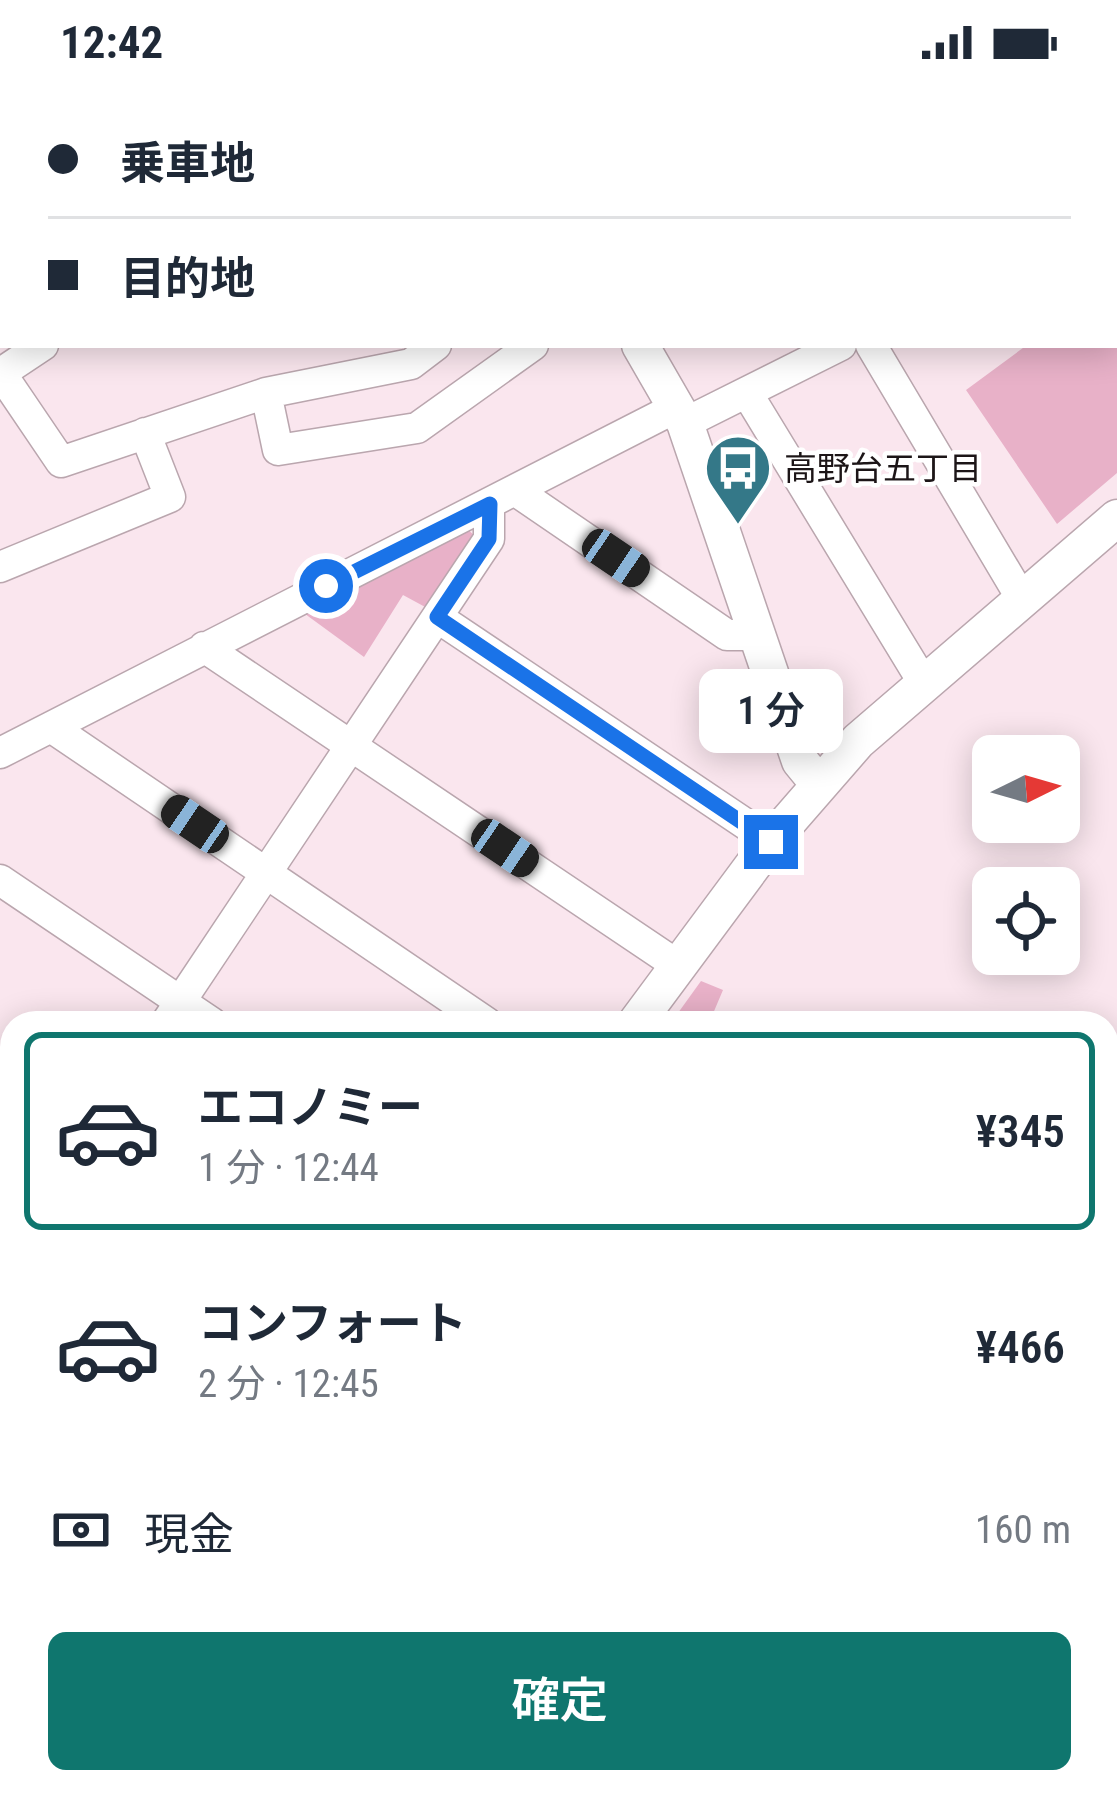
<!DOCTYPE html>
<html lang="ja">
<meta charset="utf-8">
<style>
:root{--surface:#fff;--page:#f2f2f3;--text:#1f2937;--muted:#747a83;--line:#e0e1e3;--accent:#0f766e}
body{margin:0;font-family:"Roboto Condensed","Noto Sans JP",sans-serif;background:var(--page);color:var(--text);height:100vh;display:flex;flex-direction:column;font-size:45px;white-space:nowrap}
*{box-sizing:border-box;margin:0}
p{font-size:39px;color:var(--muted)}
.icon{flex:none;width:66px;height:66px;fill:none;stroke:currentColor;stroke-width:2;stroke-linecap:round;stroke-linejoin:round}
.map{position:relative;flex:1;overflow:hidden}
.side{position:absolute;left:0px;top:927px;width:1119px;height:783px;display:flex;flex-direction:column;background:var(--surface);border-radius:36px 36px 0 0;box-shadow:0 6px 30px #0003}
.side>*{flex:none}
.hud{position:absolute;left:0px;top:0px;width:1119px;height:264px;box-shadow:0 6px 30px #0003;display:grid;align-content:center;height:264px;padding:0 48px;background:var(--surface)}
.needle{width:78px;rotate:85deg}
.fabs{position:absolute;left:972px;top:651px;display:grid;gap:24px}
.fabs a{display:grid;place-items:center;width:108px;height:108px;border-radius:18px;background:var(--surface);box-shadow:0 6px 30px #0003;font-size:60px}
.end{position:absolute;width:54px;height:54px;margin:-27px;border:15px solid #1a73e8;background:#fff;box-shadow:0 0 0 6px #fff}
.from{border-radius:50%}
.bubble{position:absolute;height:84px;border-radius:18px;background:var(--surface);box-shadow:0 6px 30px #0003;font-size:39px;font-weight:600;line-height:84px;text-align:center}
.car{position:absolute;width:36px;height:72px;margin:-36px -18px;border-radius:15px;box-shadow:0 0 9px 3px #0007;background:linear-gradient(#222 24%,#8ab4d8 0 40%,#222 0 76%,#8ab4d8 0 86%,#222 0)}
.hud b{display:flex;align-items:center;gap:42px;height:114px;font-size:45px}
.hud b+b{border-top:3px solid var(--line)}
.hud i{width:30px;height:30px;background:var(--text)}
ul{padding:21px 0 0;list-style:none}
li{display:flex;align-items:center;gap:36px;height:198px;margin:0 24px 18px;padding:0 24px;border:6px solid transparent;border-radius:18px}
li div{flex:1}
li b{display:block;font-size:45px}
li em{font-style:normal;font-weight:600}
li.active{border-color:var(--accent)}
li>.icon{width:108px;height:108px;stroke-width:1.5}
.pay{display:flex;align-items:center;gap:30px;height:132px;padding:0 48px;font-size:45px}
.pay p{margin-inline-start:auto}
.primary-button{display:flex;gap:24px;margin-top:auto;padding:24px 48px}
.primary-button a{flex:1;height:138px;border-radius:18px;background:var(--accent);color:#fff;font-size:48px;font-weight:600;line-height:138px;text-align:center}
.status{display:flex;justify-content:space-between;align-items:center;height:84px;padding:0 60px;background:var(--surface);direction:ltr}
.status svg{height:33px;fill:currentColor}
.map>svg:first-child{display:block}
</style>
<div class="status"><b>12:42</b><svg viewBox="0 0 49 12"><path d="M0 12V9h3v3zM5 12V6h3v6zM10 12V3h3v9zM15 12V0h3v12zM26 1h20v11H26zM47 4h2v5h-2z"/></svg></div>
<div class="map">
<svg width="1117" height="1709" viewBox="0 0 1117 1709">
<rect width="100%" height="100%" fill="#fae6ee"/>
<path fill="#e8b1c8" d="M1117,195V389L1057,440L966,306L1027,261H1116Z
M466,444L475,452L427,524L403,511L364,573L301,527Z
M701,897L723,906L709,939H698L678,929Z"/>
<g fill="none" stroke-linecap="round" stroke-linejoin="round">
<g stroke="#baa6ae" stroke-width="18">
<path id="service" d="M1107,1012L1117,991"/>
</g>
<g stroke="#baa6ae" stroke-width="33">
<path id="minor" d="M705,0L706,3
M176,3L180,0
M1116,6H1117
M1116,107H1117
M0,121L3,119
M871,261L1022,515
M0,288L61,378L266,309L411,280L436,261
M1,289L43,261
M266,309L278,366L417,344L533,261
M747,309L923,598
M685,339L841,261
M516,407L727,551H758
M0,483L170,413L145,349
M437,533L771,757
M204,563L677,881
M51,643L487,939
M0,669L677,323
M0,796L212,939
M166,939L489,455V420
M0,985L12,993
M0,1179L12,1188
M281,1698L288,1709
M737,1704L765,1698
M467,1709L475,1698"/>
</g>
<g stroke="#baa6ae" stroke-width="39">
<path id="tertiary" d="M436,0L438,3
M640,261L685,339L800,677L818,699
M636,939L771,757L858,657L1117,434
M146,1709L154,1698"/>
</g>
<path stroke="#998b90" stroke-width="6" stroke-dasharray="6 6" stroke-linecap="butt" d="M0,1658L12,1675
M28,1698L36,1709"/>
<use href="#service" stroke="#fff" stroke-width="15"/>
<use href="#minor" stroke="#fff" stroke-width="30"/>
<use href="#tertiary" stroke="#fff" stroke-width="36"/>
</g>
<g fill="none" stroke-linecap="round" stroke-linejoin="round">
<path stroke="#1a73e8" stroke-width="15" d="M326,502L490,420L489,455L437,533L771,758"/>
</g>
<defs>
<g id="bus-pin" transform="scale(3.45)"><path d="M0 17L-7.5 6A9.5 9.5 0 1 1 7.5 6Z" fill="#347888" stroke="#fff"/><path d="M-5-6H5V4H4V6H2V4H-2V6H-4V4H-5ZM-3.5-4V0h7V-4ZM-3.5 1.2v1.5H-2V1.2ZM2 1.2v1.5H3.5V1.2Z" fill="#fff"/></g>
</defs>
<g fill-rule="evenodd">
<use href="#bus-pin" x="738" y="384"/>
</g>
<g text-anchor="middle" dominant-baseline="central" stroke-width="9" stroke-linejoin="round" paint-order="stroke">
<g font-size="33" fill="#1c1517" stroke="#fff" text-anchor="start">
<text x="784" y="384">高野台五丁目</text>
</g>
</g>
</svg>
<div class="fabs">
<a><svg class="needle" viewBox="-14 -14 28 28"><path d="M0-13l5 13h-10z" fill="#e53935"/><path d="M0 13l5-13h-10z" fill="#747a83"/></svg></a>
<a><svg class="icon" aria-label="locate" viewBox="0 0 24 24"><circle cx="12" cy="12" r="6"/><path d="M12 2v4M12 18v4M2 12h4M18 12h4"/></svg></a>
</div>
<i class="end from" style="left:326px;top:502px"></i>
<i class="end" style="left:771px;top:758px"></i>
<div class="bubble" style="left:699px;top:585px;width:144px">1 分</div>
<i class="car" style="left:616px;top:474px;rotate:124deg"></i>
<i class="car" style="left:195px;top:740px;rotate:304deg"></i>
<i class="car" style="left:505px;top:764px;rotate:124deg"></i>
<div class="hud">
<b><i class="from"></i>乗車地</b>
<b><i></i>目的地</b>
</div>
<section class="side">
<ul>
<li class="active"><svg class="icon" aria-label="car" viewBox="0 0 24 24"><path d="M5 17H2v-5l4-1 3-4h7l3 4 3 1v5h-3M9 17h6M6 11h13"/><circle cx="7" cy="17" r="2"/><circle cx="17" cy="17" r="2"/></svg><div><b>エコノミー</b><p>1 分 · 12:44</p></div><em>¥345</em></li>
<li><svg class="icon" aria-label="car" viewBox="0 0 24 24"><path d="M5 17H2v-5l4-1 3-4h7l3 4 3 1v5h-3M9 17h6M6 11h13"/><circle cx="7" cy="17" r="2"/><circle cx="17" cy="17" r="2"/></svg><div><b>コンフォート</b><p>2 分 · 12:45</p></div><em>¥466</em></li>
</ul>
<div class="pay"><svg class="icon" aria-label="cash" viewBox="0 0 24 24"><path d="M3 7h18v10H3z"/><circle cx="12" cy="12" r="2"/></svg>現金<p>160 m</p></div>
<div class="primary-button"><a>確定</a></div>
</section>
</div>
